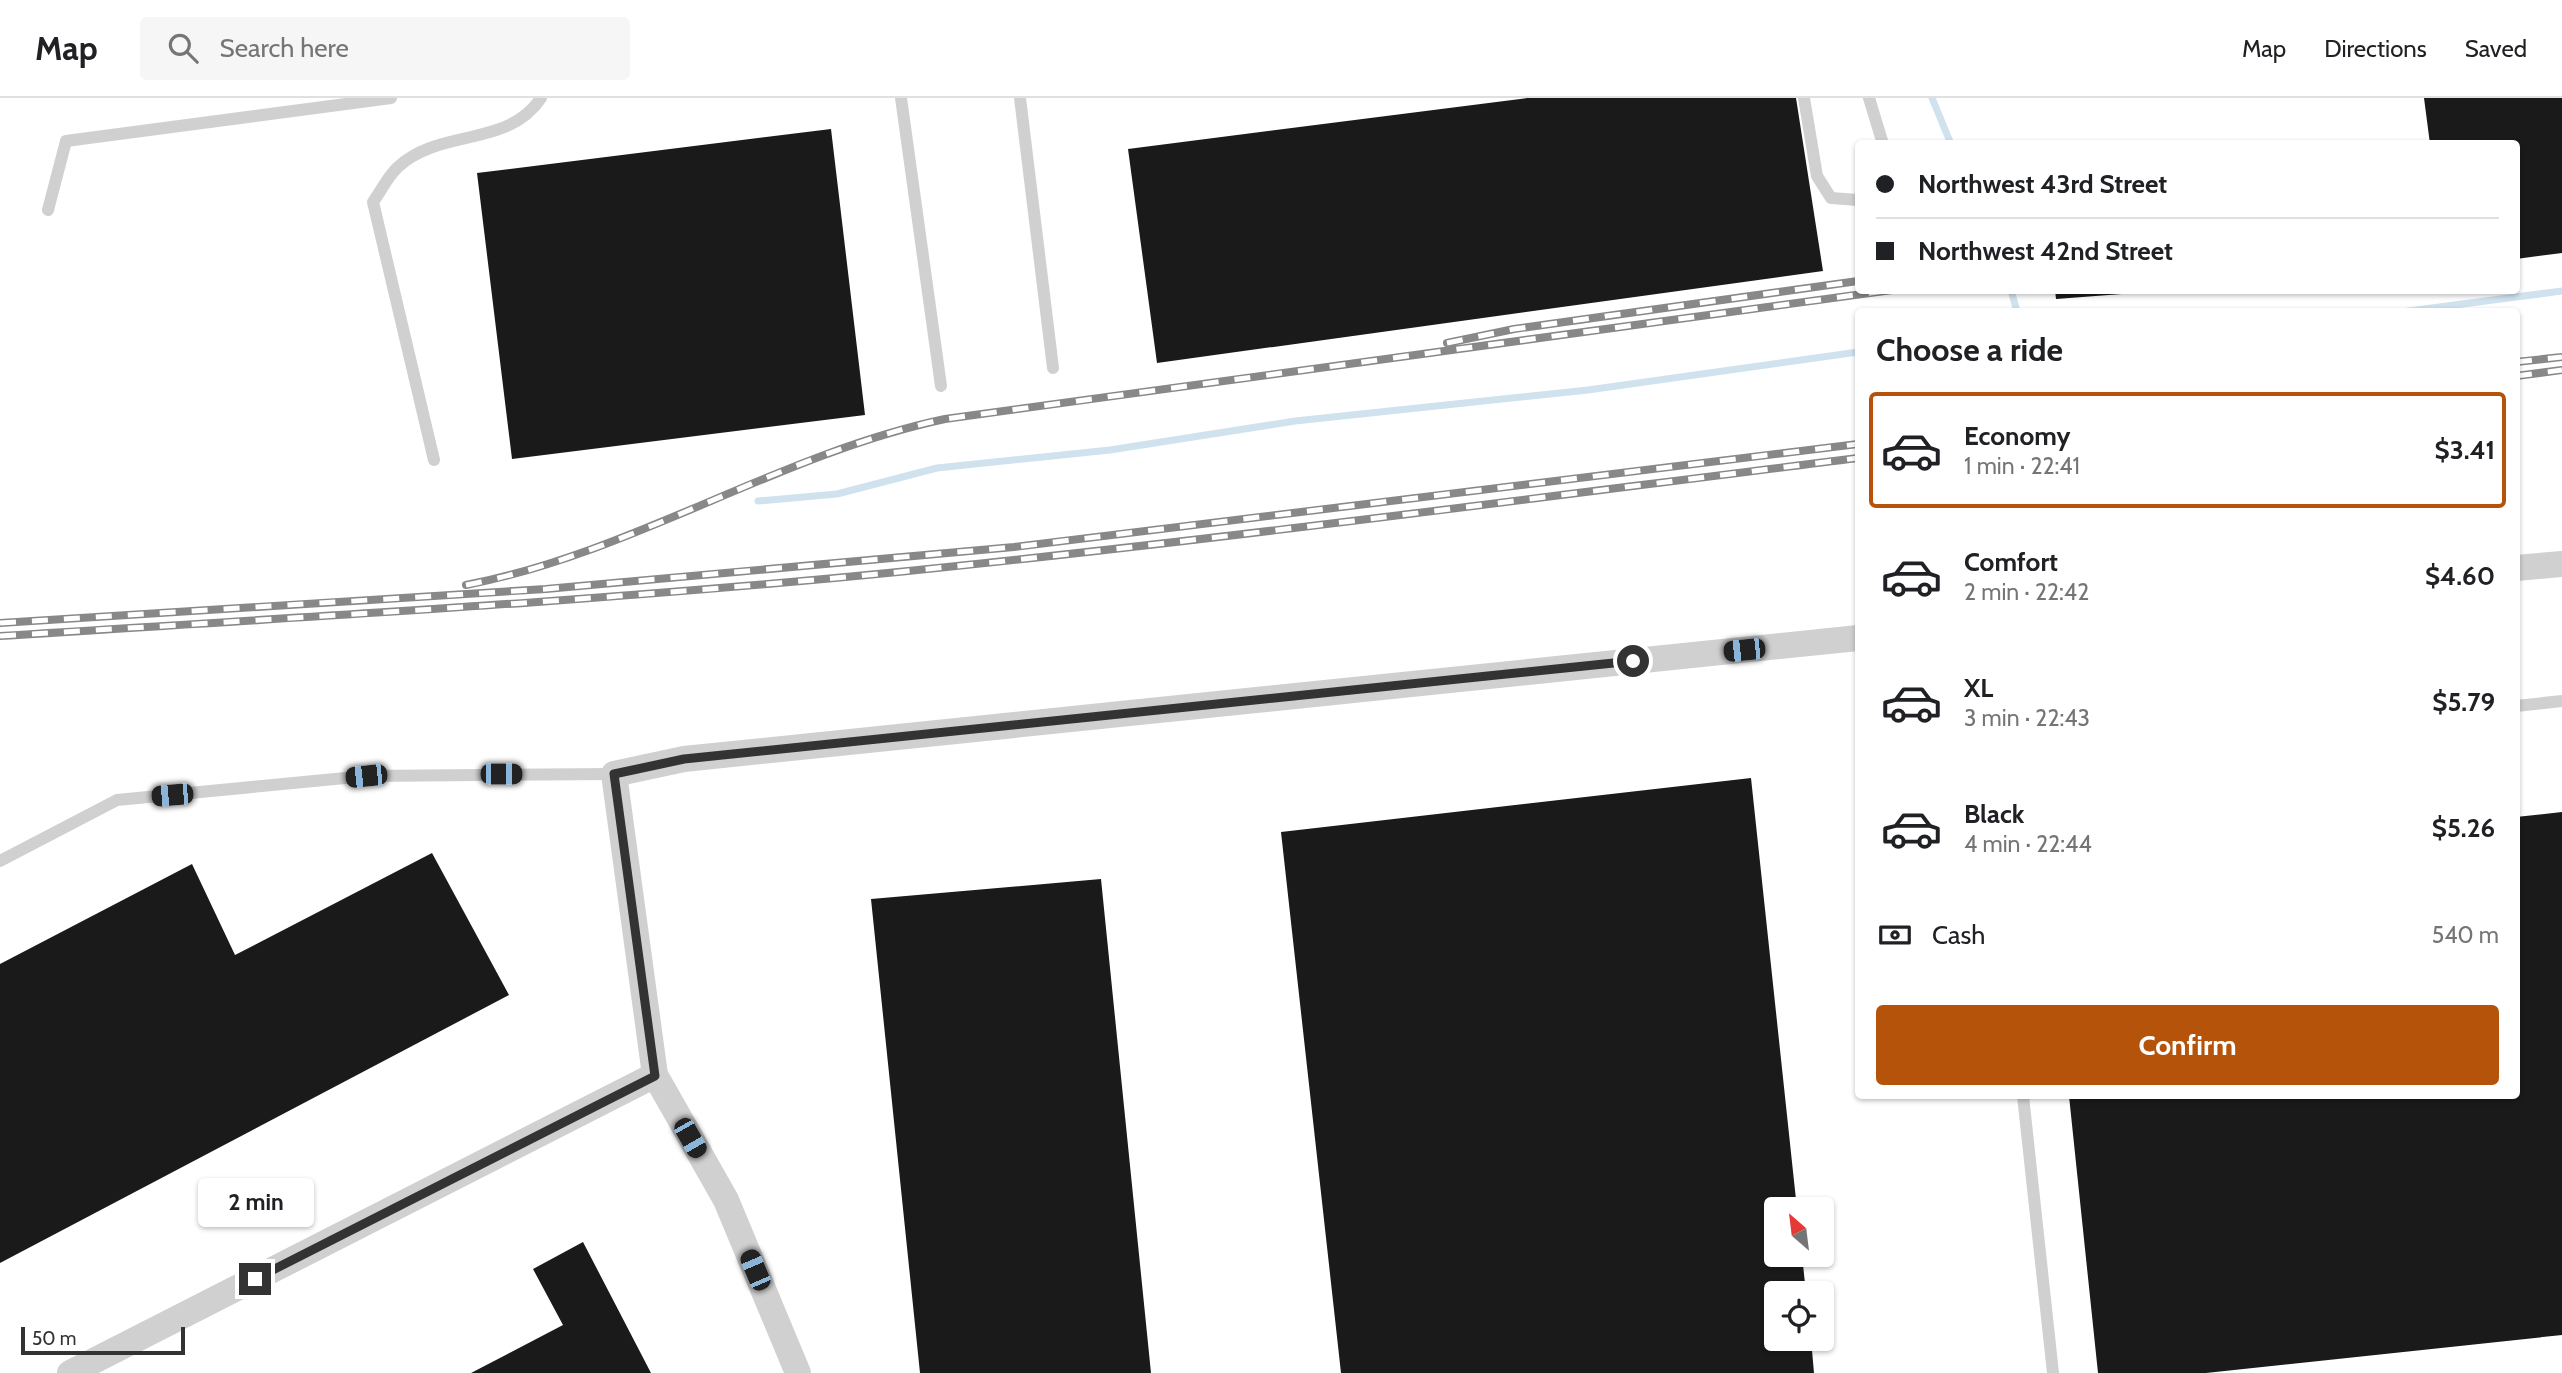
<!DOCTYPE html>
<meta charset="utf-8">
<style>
:root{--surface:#fff;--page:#f6f6f6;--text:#202124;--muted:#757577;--line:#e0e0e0;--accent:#b45309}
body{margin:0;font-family:Cabin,sans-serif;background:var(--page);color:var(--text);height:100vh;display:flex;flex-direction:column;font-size:26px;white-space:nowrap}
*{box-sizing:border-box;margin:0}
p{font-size:23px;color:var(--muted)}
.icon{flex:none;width:38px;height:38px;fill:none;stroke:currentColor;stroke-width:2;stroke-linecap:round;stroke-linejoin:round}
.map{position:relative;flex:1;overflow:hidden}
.panel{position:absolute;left:1855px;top:210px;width:665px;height:791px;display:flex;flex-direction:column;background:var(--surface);border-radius:7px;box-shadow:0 2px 5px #0004}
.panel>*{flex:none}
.top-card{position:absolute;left:1855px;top:42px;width:665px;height:154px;border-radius:7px;box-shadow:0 2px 5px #0004;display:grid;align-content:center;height:154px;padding:0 21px;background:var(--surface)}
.needle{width:46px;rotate:332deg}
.tools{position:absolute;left:1764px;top:1099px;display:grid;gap:14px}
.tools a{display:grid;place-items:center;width:70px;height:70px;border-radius:7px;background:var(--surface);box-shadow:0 2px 5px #0004;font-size:35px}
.scale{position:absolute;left:21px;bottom:18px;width:164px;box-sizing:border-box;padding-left:7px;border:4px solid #333;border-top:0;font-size:19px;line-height:24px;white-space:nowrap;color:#333;-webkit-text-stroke:5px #fff;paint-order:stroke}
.end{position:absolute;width:32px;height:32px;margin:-16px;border:9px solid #333;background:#fff;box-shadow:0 0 0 4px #fff}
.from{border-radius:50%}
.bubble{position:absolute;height:49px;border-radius:7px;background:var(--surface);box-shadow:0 2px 5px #0004;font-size:23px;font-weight:700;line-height:49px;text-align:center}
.car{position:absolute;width:21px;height:42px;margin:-21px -10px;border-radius:9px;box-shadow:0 0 5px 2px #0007;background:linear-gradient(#222 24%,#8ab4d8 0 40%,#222 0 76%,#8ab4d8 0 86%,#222 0)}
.top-card b{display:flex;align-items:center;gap:24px;height:66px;font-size:26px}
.top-card b+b{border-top:2px solid var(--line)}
.top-card i{width:18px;height:18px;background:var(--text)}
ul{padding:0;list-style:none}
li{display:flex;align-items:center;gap:21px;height:116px;margin:0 14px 10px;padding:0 7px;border:4px solid transparent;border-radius:7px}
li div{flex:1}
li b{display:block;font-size:26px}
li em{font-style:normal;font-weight:700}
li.current{border-color:var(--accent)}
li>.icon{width:63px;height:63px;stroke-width:1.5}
h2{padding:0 21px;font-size:32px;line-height:84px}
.pay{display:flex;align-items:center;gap:18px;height:77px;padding:0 21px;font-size:26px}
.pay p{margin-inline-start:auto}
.primary-button{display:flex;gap:14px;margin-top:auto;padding:14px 21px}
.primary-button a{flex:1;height:80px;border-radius:7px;background:var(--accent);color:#fff;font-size:28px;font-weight:700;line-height:80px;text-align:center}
header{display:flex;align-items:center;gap:42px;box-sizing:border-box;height:98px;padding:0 35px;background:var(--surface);border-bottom:2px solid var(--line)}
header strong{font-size:33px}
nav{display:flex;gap:38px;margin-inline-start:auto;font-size:24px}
.search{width:490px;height:63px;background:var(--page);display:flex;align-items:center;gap:18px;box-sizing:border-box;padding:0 24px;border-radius:7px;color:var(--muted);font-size:26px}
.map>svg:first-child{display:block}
</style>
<header>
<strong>Map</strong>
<div class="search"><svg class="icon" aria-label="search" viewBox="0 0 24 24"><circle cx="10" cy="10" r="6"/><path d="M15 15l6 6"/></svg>Search here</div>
<nav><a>Map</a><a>Directions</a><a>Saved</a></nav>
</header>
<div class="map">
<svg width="2562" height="1275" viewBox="0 0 2562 1275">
<rect width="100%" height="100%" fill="#fff"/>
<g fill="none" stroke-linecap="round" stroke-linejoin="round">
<path stroke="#cfe2ee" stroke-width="7" d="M1932,0L1951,46
M2011,192L2017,214
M2401,214L2562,193
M758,403L837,396L937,370L1110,352L1295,323L1588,292L1858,254"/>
</g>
<path fill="#1a1a1a" d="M1527,0H1796L1823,173L1157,265L1128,51Z
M2424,0H2562V155L2516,161V46H2430Z
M831,31L865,317L512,361L477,75Z
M2055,192H2135V195L2056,201Z
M1751,680L1797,1111H1776V1157H1802L1806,1195H1776V1241H1811L1814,1275H1341L1281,734Z
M2562,714V1237L2206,1275H2098L2069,998H2516V719Z
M432,755L509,897L0,1165V866L192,766L235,857Z
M1101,781L1151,1275H920L871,801Z
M583,1144L651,1275H471L563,1227L533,1171Z"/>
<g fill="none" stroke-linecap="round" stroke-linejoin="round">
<path stroke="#d0d0d0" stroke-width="12" d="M901,0L941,288
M1020,0L1053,270
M1804,0L1817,78L1831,100L1858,102
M1869,0L1883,46
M48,112L66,43L391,0
M434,362L373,104C381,93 388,78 398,69C439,30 508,50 541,0
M2516,608L2562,603
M0,763L117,702L366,678L614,676
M2023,998L2053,1275"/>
<path stroke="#d0d0d0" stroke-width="26" d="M2516,470L2562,466
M70,1275L655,977
M798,1275L726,1102L655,977L614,676L684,661L1858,540"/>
<g stroke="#888" stroke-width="8">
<path id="rail" d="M1447,245L1514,231L1858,183
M2516,264L2562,259
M2516,278L2562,272
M466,487C633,455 779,356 945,321L1892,192
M0,525L546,491L1014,449L1858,346
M0,538C303,519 606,503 908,473C1226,441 1542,399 1858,360"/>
</g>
<use href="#rail" stroke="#fff" stroke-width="5" stroke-dasharray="16" stroke-linecap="butt"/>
</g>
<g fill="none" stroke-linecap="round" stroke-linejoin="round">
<path stroke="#333" stroke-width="9" d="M255,1181L655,978L614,676L684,661L1633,563"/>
</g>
</svg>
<div class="tools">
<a><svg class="needle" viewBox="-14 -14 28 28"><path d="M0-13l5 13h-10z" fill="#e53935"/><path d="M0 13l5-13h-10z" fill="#757577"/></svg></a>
<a><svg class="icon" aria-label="locate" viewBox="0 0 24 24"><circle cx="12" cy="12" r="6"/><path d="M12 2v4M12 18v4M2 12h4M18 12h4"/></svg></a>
</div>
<div class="scale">50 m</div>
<i class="end from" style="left:1633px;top:563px"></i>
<i class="end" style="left:255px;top:1181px"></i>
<div class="bubble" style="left:198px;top:1080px;width:116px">2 min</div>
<i class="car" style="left:1744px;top:552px;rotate:264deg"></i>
<i class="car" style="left:501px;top:676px;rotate:90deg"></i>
<i class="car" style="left:366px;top:678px;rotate:264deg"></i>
<i class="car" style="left:172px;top:697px;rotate:265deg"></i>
<i class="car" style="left:690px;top:1040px;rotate:150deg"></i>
<i class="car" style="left:755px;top:1172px;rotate:337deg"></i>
<div class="top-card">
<b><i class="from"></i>Northwest 43rd Street</b>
<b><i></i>Northwest 42nd Street</b>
</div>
<section class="panel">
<h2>Choose a ride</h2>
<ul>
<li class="current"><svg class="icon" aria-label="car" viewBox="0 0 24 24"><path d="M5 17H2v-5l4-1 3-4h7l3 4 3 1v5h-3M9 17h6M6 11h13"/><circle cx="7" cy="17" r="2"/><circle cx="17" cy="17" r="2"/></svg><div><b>Economy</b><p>1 min · 22:41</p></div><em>$3.41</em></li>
<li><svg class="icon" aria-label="car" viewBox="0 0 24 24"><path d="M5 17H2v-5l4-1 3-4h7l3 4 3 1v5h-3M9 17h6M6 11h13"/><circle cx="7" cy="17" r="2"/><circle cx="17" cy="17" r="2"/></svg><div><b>Comfort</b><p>2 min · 22:42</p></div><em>$4.60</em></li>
<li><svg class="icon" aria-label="car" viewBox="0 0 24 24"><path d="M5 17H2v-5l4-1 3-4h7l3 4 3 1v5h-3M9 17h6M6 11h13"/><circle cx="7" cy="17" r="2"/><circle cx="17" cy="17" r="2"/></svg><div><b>XL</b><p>3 min · 22:43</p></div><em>$5.79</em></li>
<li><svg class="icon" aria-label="car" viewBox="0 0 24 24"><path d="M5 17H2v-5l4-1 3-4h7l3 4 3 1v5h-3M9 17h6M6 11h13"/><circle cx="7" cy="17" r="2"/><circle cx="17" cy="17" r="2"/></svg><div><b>Black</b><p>4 min · 22:44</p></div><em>$5.26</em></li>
</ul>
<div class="pay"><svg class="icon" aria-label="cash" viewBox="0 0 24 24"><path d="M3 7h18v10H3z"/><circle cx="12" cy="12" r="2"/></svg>Cash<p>540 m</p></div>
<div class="primary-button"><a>Confirm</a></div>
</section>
</div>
